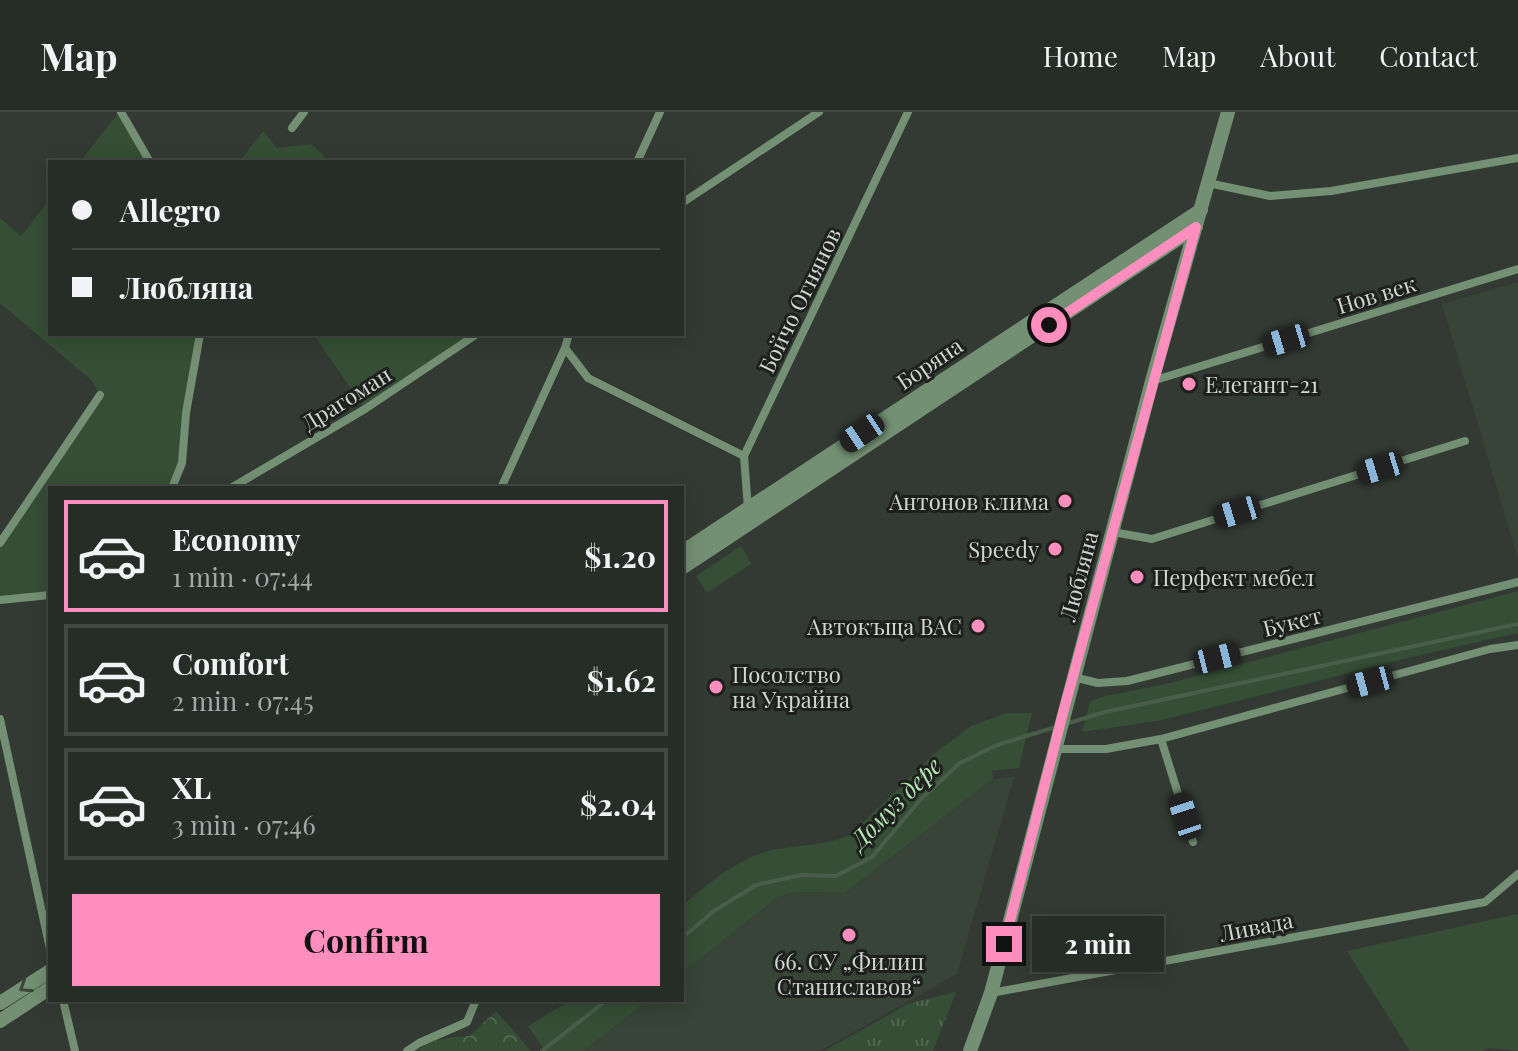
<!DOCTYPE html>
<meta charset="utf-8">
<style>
:root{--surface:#262c26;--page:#323832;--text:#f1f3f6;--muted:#a4a7a7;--line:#424843;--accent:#fe8ebd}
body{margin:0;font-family:"Playfair Display",serif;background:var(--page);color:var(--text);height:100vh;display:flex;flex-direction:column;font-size:30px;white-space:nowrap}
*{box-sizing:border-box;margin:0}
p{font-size:26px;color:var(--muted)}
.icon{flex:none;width:44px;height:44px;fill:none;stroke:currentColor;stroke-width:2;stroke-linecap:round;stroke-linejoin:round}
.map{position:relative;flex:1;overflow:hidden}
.panel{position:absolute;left:48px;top:374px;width:636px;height:516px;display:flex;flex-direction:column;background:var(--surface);border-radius:0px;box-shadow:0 4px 20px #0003,0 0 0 2px var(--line)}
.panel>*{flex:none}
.banner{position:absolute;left:48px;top:48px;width:636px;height:176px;border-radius:0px;box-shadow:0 4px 20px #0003,0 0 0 2px var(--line);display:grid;align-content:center;height:176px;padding:0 24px;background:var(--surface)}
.end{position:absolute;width:36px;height:36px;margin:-18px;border:10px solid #fe8ebd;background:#111;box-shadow:0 0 0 4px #111}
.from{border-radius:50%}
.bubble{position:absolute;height:56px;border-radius:0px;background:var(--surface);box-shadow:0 4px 20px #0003,0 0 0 2px var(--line);font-size:26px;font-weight:700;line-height:56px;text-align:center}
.car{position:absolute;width:24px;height:48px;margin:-24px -12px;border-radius:10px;box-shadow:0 0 6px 2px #0007;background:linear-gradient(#222 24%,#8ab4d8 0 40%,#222 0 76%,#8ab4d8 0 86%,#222 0)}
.banner b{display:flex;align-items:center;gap:28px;height:76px;font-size:30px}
.banner b+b{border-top:2px solid var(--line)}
.banner i{width:20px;height:20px;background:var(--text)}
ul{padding:14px 0 0;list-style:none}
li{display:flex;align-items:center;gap:24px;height:112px;margin:0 16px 12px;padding:0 8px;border:4px solid var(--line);border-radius:0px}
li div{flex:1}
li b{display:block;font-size:30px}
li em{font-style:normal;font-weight:700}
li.current{border-color:var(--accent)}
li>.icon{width:72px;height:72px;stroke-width:1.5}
.action{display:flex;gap:16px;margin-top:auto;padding:16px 24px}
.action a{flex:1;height:92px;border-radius:0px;background:var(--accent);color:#111;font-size:32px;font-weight:700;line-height:92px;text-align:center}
header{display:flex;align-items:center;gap:48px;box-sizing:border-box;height:112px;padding:0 40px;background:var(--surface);border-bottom:2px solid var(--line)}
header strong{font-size:38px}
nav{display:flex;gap:44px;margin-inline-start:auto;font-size:28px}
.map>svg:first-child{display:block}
</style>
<header>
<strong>Map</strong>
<nav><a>Home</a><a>Map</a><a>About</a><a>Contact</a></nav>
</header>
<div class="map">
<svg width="1518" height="939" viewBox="0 0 1518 939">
<defs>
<pattern id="forest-crowns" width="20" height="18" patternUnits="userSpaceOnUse" patternTransform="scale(2)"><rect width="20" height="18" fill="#354e35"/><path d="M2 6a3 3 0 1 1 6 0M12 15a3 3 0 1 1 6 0" fill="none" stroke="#516751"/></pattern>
<pattern id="park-tufts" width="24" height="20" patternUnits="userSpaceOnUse" patternTransform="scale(2)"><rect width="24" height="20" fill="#354e35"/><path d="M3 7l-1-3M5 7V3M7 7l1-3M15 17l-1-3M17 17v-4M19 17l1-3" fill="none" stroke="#516751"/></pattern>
</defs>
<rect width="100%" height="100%" fill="#333a33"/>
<path fill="#384438" d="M1518,170V447L1442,192Z
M1014,665L957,862L820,939H584L648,888H682V861L778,785L796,780L845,781L993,667Z"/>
<path fill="#354e35" d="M119,0L150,50H80Z
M263,19L277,36L311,32L331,50H239Z
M50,87V222H200L182,351L172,376H50V483L0,488V431L100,283L91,268L0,191V106L21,124Z
M313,222H477L365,297Z
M741,434L751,452L707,481L696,464Z
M1518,479V521L1416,544L1157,609L1082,620L1090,590L1101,585L1170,571Z
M1007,601H1032L1019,656L992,659L993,667L845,781L796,780L778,785L682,861V794C707,773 733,750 765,740C793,732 823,735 850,723L934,642L971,614Z
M1518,802V939L1488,936L1483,939H1410L1347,839Z
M571,888H648L584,939H545L528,914Z"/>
<path fill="url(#forest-crowns)" d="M496,899L531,939H416C431,927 451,925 470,924Z"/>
<path fill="url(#park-tufts)" d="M956,880L933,939H824L910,891Z"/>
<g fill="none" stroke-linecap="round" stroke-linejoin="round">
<path stroke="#495d4a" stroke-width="4" d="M1065,612L1105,600L1518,512
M682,826L714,799L756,773L801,763L836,764L872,745L921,687L960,651L997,633L1056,615
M542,939L607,888"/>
<path stroke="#749074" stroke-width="8" d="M121,0L150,50
M292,16L304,0
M637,50L660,0
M1208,71L1270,84L1331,79L1518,46
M682,91L819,0
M565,236L588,266L744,344
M1152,269L1518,157
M172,376L182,351L186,301L200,222
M231,376L365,297L477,222
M501,376L565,236L569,222
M748,397L744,344L908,0
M1113,420L1152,427L1465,329
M0,431L100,283
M0,488L50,483
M1073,565L1098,571L1127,569L1518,470
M0,607L50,837
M1161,627L1193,730
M1055,637H1106L1161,627L1490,537L1518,533
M991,881L1485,790L1518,762
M63,888L75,939
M407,939L419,931L467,910L476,888"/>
<path stroke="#749074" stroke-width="14" d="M682,440L1201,98
M682,456L1196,115
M0,891L50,859
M0,909L50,876
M970,939L991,881L1152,269L1228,0"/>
</g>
<defs><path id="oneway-chevron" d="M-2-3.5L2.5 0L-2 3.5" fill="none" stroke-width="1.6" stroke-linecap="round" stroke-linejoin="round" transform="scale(2)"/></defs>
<use stroke="#3b473b" href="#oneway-chevron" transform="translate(25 875) rotate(147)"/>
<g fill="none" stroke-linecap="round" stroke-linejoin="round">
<path stroke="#fe8ebd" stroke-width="10" d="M1004,832L1063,601L1196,115L1049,213"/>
</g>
<g fill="#fe8ebd" stroke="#1d201d" stroke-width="3">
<circle cx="1189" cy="272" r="8"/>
<circle cx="1065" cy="389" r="8"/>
<circle cx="1055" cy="437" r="8"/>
<circle cx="1137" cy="465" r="8"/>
<circle cx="978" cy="514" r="8"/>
<circle cx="716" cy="575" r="8"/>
<circle cx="849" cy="823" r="8"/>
</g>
<g text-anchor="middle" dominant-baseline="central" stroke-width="6" stroke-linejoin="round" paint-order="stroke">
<g font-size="22" fill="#d1d5d1" stroke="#1d201d">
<text transform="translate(1376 182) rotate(-17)">Нов век</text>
<text transform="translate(799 188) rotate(-64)">Бойчо Огнянов</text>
<text transform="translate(929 251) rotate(-34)">Боряна</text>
<text transform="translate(346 286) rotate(-32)">Драгоман</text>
<text transform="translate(1078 464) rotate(-75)">Любляна</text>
<text transform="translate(1292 509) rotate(-14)">Букет</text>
<text transform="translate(1256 814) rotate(-11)">Ливада</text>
</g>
<g font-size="22" fill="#d1d5d1" stroke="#1d201d" text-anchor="start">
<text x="1205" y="272">Елегант-21</text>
<text x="1049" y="389" text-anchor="end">Антонов клима</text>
<text x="1039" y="437" text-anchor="end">Speedy</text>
<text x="1153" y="465">Перфект мебел</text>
<text x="962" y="514" text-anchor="end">Автокъща ВАС</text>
<text x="732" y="562">Посолство<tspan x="732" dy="25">на Украйна</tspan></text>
<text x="849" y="849" text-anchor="middle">66. СУ „Филип<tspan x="849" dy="25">Станиславов“</tspan></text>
</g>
<g font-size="24" font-style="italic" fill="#b4e6b3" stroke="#1d201d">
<text transform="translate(895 690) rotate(-45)">Домуз дере</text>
</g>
</g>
</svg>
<i class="end from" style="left:1049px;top:213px"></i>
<i class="end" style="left:1004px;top:832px"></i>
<div class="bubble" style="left:1032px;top:804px;width:132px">2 min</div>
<i class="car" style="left:1286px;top:228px;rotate:253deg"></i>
<i class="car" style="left:862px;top:321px;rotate:236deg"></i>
<i class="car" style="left:1380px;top:356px;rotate:253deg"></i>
<i class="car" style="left:1237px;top:400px;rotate:253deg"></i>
<i class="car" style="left:1217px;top:546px;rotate:76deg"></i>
<i class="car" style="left:1370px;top:570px;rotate:255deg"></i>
<i class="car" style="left:1185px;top:704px;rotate:342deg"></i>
<div class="banner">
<b><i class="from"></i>Allegro</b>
<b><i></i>Любляна</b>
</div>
<section class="panel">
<ul>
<li class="current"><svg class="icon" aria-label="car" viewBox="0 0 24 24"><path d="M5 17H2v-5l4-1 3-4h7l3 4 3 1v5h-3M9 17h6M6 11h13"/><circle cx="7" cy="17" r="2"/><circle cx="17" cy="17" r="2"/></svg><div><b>Economy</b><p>1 min · 07:44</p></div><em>$1.20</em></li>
<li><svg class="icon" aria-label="car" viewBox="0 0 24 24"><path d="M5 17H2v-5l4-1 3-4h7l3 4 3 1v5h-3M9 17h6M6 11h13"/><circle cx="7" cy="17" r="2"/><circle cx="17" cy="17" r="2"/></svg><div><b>Comfort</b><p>2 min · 07:45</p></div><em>$1.62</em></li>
<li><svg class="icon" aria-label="car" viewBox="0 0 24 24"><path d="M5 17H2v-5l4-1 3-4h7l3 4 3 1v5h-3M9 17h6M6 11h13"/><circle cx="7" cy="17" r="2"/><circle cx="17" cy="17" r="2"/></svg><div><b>XL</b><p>3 min · 07:46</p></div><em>$2.04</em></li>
</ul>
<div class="action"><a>Confirm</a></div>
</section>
</div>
